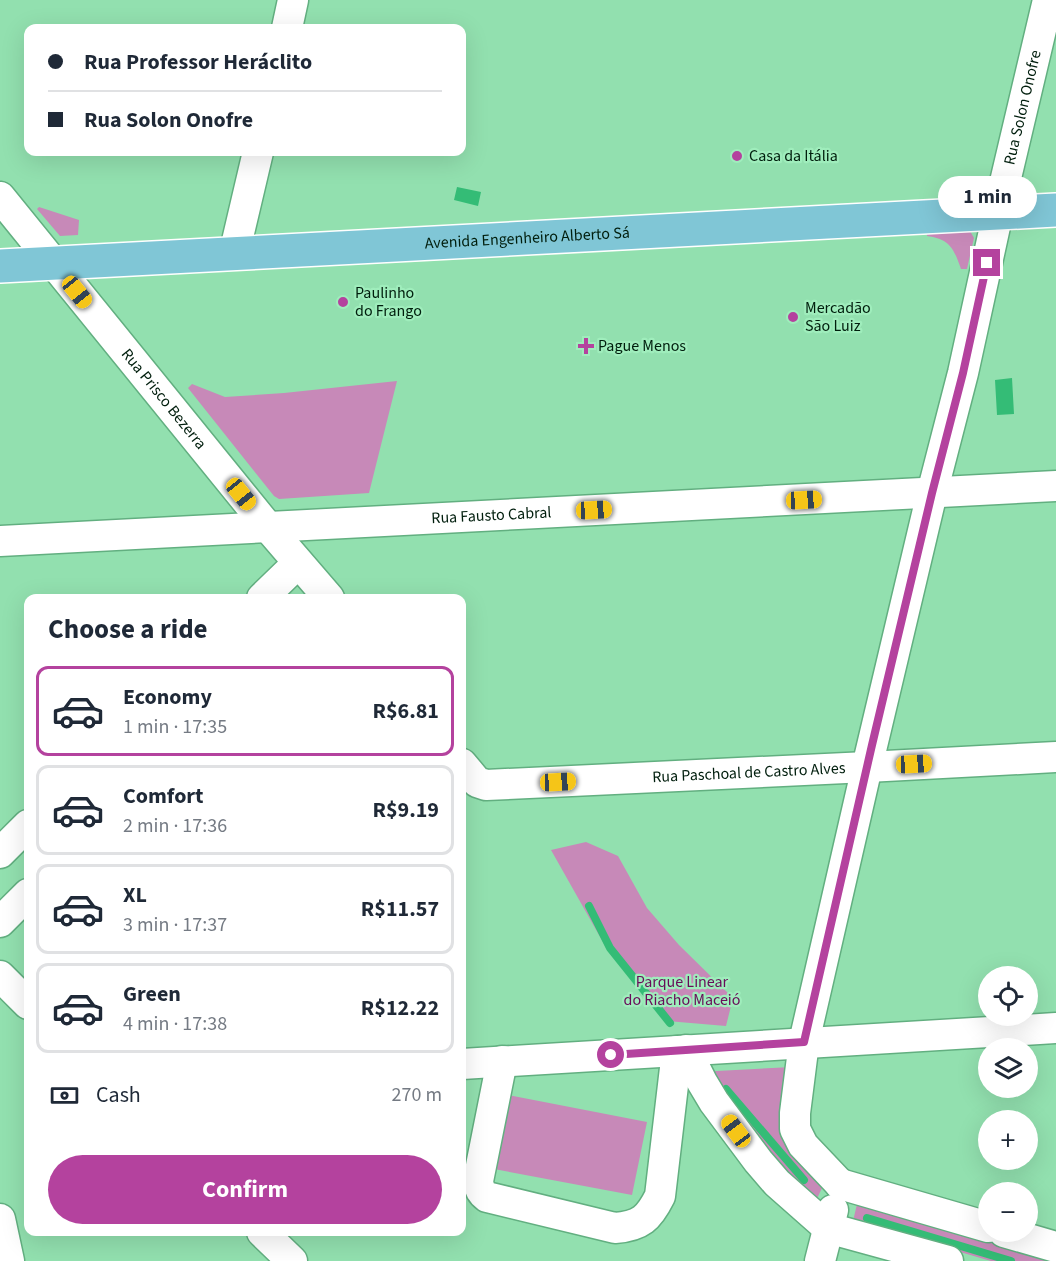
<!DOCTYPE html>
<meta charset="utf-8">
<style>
:root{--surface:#fff;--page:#f2f2f3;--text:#1f2937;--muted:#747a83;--line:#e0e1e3;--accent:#b4429e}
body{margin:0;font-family:"Source Sans 3",sans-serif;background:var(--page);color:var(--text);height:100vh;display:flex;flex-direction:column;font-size:22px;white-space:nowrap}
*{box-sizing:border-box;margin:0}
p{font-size:20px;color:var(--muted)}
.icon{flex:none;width:33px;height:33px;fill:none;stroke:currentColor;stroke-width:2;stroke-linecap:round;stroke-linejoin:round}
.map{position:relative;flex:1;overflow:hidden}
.sheet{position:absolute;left:24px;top:594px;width:442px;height:642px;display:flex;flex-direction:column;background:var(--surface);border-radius:12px;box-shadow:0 6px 24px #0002}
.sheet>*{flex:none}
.hud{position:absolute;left:24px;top:24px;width:442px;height:132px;border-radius:12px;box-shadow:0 6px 24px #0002;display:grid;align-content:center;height:132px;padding:0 24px;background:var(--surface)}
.fabs{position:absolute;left:978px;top:966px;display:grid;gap:12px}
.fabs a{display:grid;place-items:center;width:60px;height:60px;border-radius:50%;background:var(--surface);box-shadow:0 6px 24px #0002;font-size:30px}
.end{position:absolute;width:27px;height:27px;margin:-14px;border:8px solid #b4429e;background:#fff;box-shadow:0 0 0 3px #fff}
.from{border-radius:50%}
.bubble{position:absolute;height:42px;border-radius:21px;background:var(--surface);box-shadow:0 6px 24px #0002;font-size:20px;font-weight:700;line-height:42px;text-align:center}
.car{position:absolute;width:18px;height:36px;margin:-18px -9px;border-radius:8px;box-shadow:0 0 4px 2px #0007;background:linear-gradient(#f5c518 24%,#345 0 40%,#f5c518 0 76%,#345 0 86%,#f5c518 0)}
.hud b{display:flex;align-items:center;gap:21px;height:57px;font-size:22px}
.hud b+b{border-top:2px solid var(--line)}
.hud i{width:15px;height:15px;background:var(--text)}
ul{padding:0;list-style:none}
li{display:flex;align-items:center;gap:18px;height:90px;margin:0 12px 9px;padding:0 12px;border:3px solid var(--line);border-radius:12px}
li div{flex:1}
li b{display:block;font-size:22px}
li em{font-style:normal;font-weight:700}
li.on{border-color:var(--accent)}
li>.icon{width:54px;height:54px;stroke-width:1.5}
h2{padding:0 24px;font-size:27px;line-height:72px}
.pay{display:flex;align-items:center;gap:15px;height:66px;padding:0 24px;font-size:22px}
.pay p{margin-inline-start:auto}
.action{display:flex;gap:12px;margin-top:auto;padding:12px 24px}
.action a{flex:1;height:69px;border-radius:36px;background:var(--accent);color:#fff;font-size:24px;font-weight:700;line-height:69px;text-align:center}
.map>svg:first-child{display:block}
</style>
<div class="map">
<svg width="1056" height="1261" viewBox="0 0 1056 1261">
<rect width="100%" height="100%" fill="#92e0af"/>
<path fill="#c789b8" d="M39,207L79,220L78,235L60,236L37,209Z
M970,231L974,238L967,269H961C954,249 950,239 927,236V233Z
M397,381L369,493L279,499L274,496L188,388L192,384L225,397L284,393Z
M586,842L618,856L647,908L679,945L733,998L726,1026L667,1021L608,951L551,850Z
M792,1067L796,1145L830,1171L813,1207L698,1072Z
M508,1095L647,1122L632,1195L494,1169Z
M858,1200L1056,1258V1261H991L853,1221Z"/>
<path fill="#34bc76" d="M457,187L481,192L478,206L454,200Z
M1012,378L1014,414L997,415L995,380Z"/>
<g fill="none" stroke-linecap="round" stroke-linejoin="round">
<path stroke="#34bc76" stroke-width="8" d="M589,906L610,948L670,1023
M726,1089L804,1180
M867,1218L1011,1261"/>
<g stroke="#62af80" stroke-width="33">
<g id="minor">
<path d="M287,28L293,0"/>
<path id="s1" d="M0,197L267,526L329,598"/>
<path d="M234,254L258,152"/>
<path id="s2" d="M0,541C352,521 704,506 1056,486"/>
<path d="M262,598L298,563"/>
<path id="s3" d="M462,764L477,782L486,785L867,767L1056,757"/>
<path d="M0,853L28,825"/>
<path d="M0,922L28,894"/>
<path d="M0,976L28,1004"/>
<path d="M686,1050L702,1082L714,1102L758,1161L777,1183L828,1228L948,1261"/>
<path d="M502,1061L478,1181C479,1189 481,1193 487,1197L615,1228C641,1226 649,1218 660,1196L677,1051"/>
<path d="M462,1064L1056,1028"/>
<path id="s4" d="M840,1184L803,1145L795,1129V1113L804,1042L867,767L932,493L963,373L1001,199L1048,0"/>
<path d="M840,1184L988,1227"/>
<path d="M0,1219L9,1261"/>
<path d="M262,1232L292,1261"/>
<path d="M1004,1232L1056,1247"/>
<path d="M820,1261L833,1210"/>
</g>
</g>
<g stroke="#fff" stroke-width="36">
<g id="major">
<path id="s5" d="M0,266L1056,210"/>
</g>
</g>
<use href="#minor" stroke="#fff" stroke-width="30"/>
<use href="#major" stroke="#80c6d6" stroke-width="33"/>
</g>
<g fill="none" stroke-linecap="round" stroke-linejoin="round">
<path stroke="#b4429e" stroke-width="8" d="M611,1055L804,1042L872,745L932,493L963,373L987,263"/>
</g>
<g fill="#b4429e" stroke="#9fedbc" stroke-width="2">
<circle cx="737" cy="156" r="6"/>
<circle cx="343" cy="302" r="6"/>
<circle cx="793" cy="317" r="6"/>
<path d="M583 337h6v6h6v6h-6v6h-6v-6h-6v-6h6z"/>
</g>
<g text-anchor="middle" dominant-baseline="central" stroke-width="4.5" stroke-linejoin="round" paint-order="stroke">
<g font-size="16" fill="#001e0d" stroke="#9fedbc">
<text stroke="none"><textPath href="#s4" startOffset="1119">Rua Solon Onofre</textPath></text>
<text stroke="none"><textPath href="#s5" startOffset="528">Avenida Engenheiro Alberto Sá</textPath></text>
<text stroke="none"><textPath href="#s1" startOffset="260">Rua Prisco Bezerra</textPath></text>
<text stroke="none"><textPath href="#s2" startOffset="492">Rua Fausto Cabral</textPath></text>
<text stroke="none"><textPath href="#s3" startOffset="296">Rua Paschoal de Castro Alves</textPath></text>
</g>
<g font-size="16" fill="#001e0d" stroke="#9fedbc" text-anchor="start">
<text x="749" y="156">Casa da Itália</text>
<text x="355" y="293">Paulinho<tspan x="355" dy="18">do Frango</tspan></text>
<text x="805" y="308">Mercadão<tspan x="805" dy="18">São Luiz</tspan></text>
<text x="598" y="346">Pague Menos</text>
</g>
<g font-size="16" fill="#680c59" stroke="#9fedbc">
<text x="682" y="982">Parque Linear<tspan x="682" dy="18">do Riacho Maceió</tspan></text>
</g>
</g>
</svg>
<div class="fabs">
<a><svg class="icon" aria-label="locate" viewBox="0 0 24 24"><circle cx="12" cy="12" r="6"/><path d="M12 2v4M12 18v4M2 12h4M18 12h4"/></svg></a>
<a><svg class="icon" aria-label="layers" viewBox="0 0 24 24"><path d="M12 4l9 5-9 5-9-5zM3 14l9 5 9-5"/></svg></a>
<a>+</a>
<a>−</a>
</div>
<i class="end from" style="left:611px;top:1055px"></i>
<i class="end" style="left:987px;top:263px"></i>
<div class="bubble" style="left:938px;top:176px;width:99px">1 min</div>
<i class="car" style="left:77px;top:292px;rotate:141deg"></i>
<i class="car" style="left:241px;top:494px;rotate:141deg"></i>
<i class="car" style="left:804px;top:500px;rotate:87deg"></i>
<i class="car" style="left:594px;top:510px;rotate:87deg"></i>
<i class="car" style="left:914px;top:764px;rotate:87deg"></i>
<i class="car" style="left:558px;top:782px;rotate:87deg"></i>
<i class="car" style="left:736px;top:1131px;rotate:323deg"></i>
<div class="hud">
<b><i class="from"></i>Rua Professor Heráclito</b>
<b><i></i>Rua Solon Onofre</b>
</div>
<section class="sheet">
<h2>Choose a ride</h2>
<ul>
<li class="on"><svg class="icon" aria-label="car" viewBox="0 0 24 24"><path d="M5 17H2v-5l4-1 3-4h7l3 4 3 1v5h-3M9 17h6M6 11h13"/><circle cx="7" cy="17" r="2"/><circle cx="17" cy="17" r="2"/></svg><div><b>Economy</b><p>1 min · 17:35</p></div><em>R$6.81</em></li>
<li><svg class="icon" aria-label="car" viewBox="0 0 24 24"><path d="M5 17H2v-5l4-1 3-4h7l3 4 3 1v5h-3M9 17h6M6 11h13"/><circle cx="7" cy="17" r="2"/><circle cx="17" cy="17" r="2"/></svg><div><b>Comfort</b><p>2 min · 17:36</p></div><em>R$9.19</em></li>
<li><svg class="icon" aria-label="car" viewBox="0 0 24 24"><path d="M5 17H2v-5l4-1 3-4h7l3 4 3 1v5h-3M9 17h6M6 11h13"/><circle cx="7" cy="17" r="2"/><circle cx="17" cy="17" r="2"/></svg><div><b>XL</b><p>3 min · 17:37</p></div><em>R$11.57</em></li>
<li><svg class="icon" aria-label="car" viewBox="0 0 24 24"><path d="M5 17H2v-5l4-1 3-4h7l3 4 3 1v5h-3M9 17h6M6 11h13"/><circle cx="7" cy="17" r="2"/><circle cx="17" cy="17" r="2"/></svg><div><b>Green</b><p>4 min · 17:38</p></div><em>R$12.22</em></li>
</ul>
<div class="pay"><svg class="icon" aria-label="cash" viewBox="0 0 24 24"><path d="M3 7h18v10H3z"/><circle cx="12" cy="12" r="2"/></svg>Cash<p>270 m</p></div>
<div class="action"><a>Confirm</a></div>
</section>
</div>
